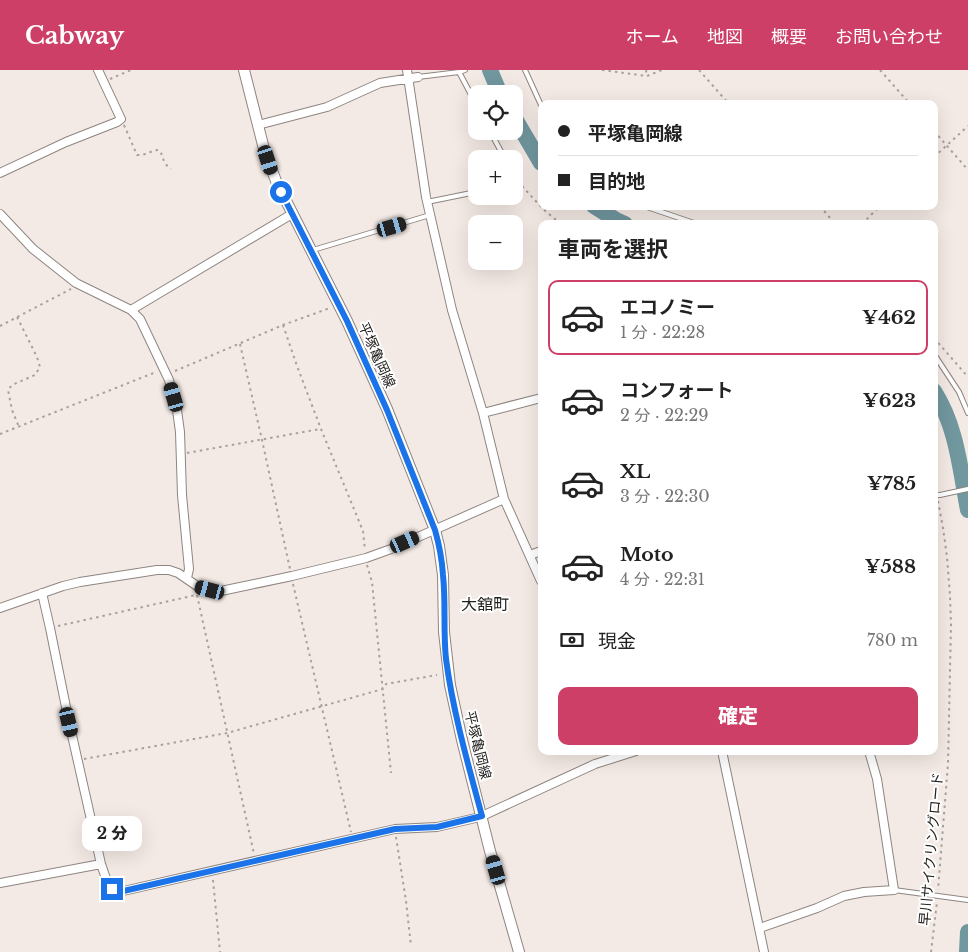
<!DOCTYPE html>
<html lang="ja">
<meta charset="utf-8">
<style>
:root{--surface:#fff;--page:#f6f6f6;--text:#222;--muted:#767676;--line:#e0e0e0;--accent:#cd3f67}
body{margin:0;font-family:"Libre Baskerville","Noto Sans JP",serif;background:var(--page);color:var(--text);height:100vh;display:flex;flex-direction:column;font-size:19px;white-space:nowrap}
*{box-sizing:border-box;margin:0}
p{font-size:16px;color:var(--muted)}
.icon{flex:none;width:28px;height:28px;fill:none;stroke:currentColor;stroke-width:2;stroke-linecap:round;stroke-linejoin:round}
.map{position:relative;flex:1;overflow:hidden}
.details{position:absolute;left:538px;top:150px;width:400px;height:535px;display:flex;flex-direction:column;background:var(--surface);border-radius:10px;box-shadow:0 5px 20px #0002}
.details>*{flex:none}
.top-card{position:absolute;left:538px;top:30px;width:400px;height:110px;border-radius:10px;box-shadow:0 5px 20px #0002;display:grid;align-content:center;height:110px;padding:0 20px;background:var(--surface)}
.tools{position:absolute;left:468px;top:15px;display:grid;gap:10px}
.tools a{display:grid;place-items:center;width:55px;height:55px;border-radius:10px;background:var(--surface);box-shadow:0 5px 20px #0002;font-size:25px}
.end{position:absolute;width:22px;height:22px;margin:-11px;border:6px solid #1a73e8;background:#fff;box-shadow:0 0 0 2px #fff}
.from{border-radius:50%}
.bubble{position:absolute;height:35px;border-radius:10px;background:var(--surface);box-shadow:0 5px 20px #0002;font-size:16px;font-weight:800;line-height:35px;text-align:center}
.car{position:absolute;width:15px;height:30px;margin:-15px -8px;border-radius:6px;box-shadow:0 0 4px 1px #0007;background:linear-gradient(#222 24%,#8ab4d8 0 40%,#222 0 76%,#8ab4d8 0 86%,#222 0)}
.top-card b{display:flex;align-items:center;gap:18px;height:48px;font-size:19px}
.top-card b+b{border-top:1px solid var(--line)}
.top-card i{width:12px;height:12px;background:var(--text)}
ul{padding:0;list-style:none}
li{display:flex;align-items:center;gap:15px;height:75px;margin:0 10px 8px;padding:0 10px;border:2px solid transparent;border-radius:10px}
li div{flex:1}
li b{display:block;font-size:19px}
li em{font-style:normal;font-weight:800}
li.active{border-color:var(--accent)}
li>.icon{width:45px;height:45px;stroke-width:1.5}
h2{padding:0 20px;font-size:22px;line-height:60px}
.pay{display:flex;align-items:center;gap:12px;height:55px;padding:0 20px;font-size:19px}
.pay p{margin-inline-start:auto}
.primary-button{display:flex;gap:10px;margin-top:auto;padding:10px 20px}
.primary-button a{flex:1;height:58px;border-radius:10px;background:var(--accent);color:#fff;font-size:20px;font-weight:800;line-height:58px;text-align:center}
header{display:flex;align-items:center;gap:30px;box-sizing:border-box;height:70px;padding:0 25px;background:var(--accent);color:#fff}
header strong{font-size:24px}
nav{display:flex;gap:28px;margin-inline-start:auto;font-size:18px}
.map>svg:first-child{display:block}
</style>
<header>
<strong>Cabway</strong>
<nav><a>ホーム</a><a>地図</a><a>概要</a><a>お問い合わせ</a></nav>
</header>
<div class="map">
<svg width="968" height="882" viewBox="0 0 968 882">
<rect width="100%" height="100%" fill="#f4eae5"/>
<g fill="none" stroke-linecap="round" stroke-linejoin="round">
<path stroke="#71979f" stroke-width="16" d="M490,0L500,24
M514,47L541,93
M594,136L616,150L625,154
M934,321C957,357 960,399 968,440
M967,882L968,862"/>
<g stroke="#8e8580" stroke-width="6">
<path id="service" d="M525,0L541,35
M459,2L476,34
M418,7L459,2L465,0
M490,61L505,89
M514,104L519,112L514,115
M427,132L476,122
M644,136L697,154
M313,180L430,145
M934,284L959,322L968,343
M934,425H940L968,419
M894,820L968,830"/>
</g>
<g stroke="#8e8580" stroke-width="10">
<path id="minor" d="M407,0L426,127L452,240L483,343L504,429L541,511
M258,55L327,37L380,13L418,7
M0,103L66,72L117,52L121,49L98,0
M0,144L33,179L76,213L131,240L140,249L169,310L177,340L180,362L182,425L189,499L187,508
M131,240L292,144
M483,343L541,328
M530,485L541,481
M42,523L50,558L69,652L101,794C105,804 107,819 119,822L395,759L437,757L480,747L595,694L636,681
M0,538L63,516L80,512L157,500H169L178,503L200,518L210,520L221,521L292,506L366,488L391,479L504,429
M722,681L764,882
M0,813L101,794
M760,858L817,838L844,826L864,822L894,820L877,709L869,681"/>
</g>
<g stroke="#8e8580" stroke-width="12">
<path id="secondary" d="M244,0L264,79L276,111L347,251L387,339L435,460L439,476L443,505L444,562L450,615L462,670L490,781L519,882"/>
</g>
<path stroke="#a8a09c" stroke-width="2" stroke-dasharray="2.5 4" stroke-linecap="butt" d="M602,0L647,6L662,0
M646,0L647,6
M699,0L729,34
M880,0L910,34
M110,9L131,0
M124,55L137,85C145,86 151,80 159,80C165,88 161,92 171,99
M934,61L968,100
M934,87L968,56
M522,116L543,139L561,154
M820,136L835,154
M862,154L880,136
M17,247L37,287L40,297L35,305L12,315L8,320L12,340L19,357
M283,255L297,296L321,359L363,461L365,480
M0,256L71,219
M934,268L968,307
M240,274L262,370L290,499
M175,301L283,255L330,238
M0,364L156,302
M187,383L320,359
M934,409L936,419
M938,431L943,458L947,487L950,526L951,554L948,694L938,820
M367,495L372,512L391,703
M293,514L351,762
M197,525L254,784
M58,556L196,525
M84,689L227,663L383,619L386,614L437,605
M396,767L406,831L411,876
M213,810L220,882
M931,882L937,832"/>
<use href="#service" stroke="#fff" stroke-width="4"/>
<use href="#minor" stroke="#fff" stroke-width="8"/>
<use href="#secondary" stroke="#fff" stroke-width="10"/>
</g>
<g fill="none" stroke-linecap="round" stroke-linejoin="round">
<path stroke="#1a73e8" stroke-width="6" d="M112,819L115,822H119L395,759L437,757L482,746C468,694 453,642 446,589C443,561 446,533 443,505C442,490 439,474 435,460L387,340L347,251L281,122"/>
</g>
<g text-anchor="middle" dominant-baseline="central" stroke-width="4" stroke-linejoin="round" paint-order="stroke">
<g font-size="14" fill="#252220" stroke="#fff">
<text transform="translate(377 285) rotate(66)">平塚亀岡線</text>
<text transform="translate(478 675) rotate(76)">平塚亀岡線</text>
<text transform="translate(931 779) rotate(-85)">早川サイクリングロード</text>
</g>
<g font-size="16" fill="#252220" stroke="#fff">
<text x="485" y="534">大舘町</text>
</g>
</g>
</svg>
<div class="tools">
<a><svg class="icon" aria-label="locate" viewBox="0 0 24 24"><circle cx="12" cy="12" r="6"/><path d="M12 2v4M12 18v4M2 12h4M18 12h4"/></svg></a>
<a>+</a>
<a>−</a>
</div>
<i class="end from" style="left:281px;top:122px"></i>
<i class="end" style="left:112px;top:819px"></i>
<div class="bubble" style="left:82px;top:746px;width:60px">2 分</div>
<i class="car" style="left:268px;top:90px;rotate:162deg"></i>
<i class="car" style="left:392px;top:157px;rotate:74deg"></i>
<i class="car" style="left:174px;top:327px;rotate:344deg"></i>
<i class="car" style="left:405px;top:472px;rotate:66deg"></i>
<i class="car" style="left:210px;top:520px;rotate:285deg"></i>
<i class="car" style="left:69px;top:652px;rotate:167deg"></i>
<i class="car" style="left:496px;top:800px;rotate:344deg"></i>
<div class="top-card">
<b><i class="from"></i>平塚亀岡線</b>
<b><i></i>目的地</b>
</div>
<section class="details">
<h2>車両を選択</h2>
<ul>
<li class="active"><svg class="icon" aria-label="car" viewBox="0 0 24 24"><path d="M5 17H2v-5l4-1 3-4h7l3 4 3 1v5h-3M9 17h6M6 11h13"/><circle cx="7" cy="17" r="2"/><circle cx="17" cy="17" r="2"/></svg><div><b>エコノミー</b><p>1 分 · 22:28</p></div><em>¥462</em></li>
<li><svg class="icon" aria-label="car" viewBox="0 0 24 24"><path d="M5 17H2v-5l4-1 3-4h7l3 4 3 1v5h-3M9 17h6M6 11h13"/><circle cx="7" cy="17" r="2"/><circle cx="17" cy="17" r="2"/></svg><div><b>コンフォート</b><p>2 分 · 22:29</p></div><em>¥623</em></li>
<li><svg class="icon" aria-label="car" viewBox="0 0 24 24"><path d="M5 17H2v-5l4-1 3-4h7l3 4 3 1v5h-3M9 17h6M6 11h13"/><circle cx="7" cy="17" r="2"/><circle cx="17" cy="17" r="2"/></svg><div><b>XL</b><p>3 分 · 22:30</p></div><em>¥785</em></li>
<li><svg class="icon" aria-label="car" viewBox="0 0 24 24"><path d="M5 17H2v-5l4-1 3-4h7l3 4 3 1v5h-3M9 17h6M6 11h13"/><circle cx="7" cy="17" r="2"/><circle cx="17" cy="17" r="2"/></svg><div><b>Moto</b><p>4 分 · 22:31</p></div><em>¥588</em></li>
</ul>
<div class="pay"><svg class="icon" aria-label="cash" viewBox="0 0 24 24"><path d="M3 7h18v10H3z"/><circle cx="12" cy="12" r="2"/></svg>現金<p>780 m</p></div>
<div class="primary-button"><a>確定</a></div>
</section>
</div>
